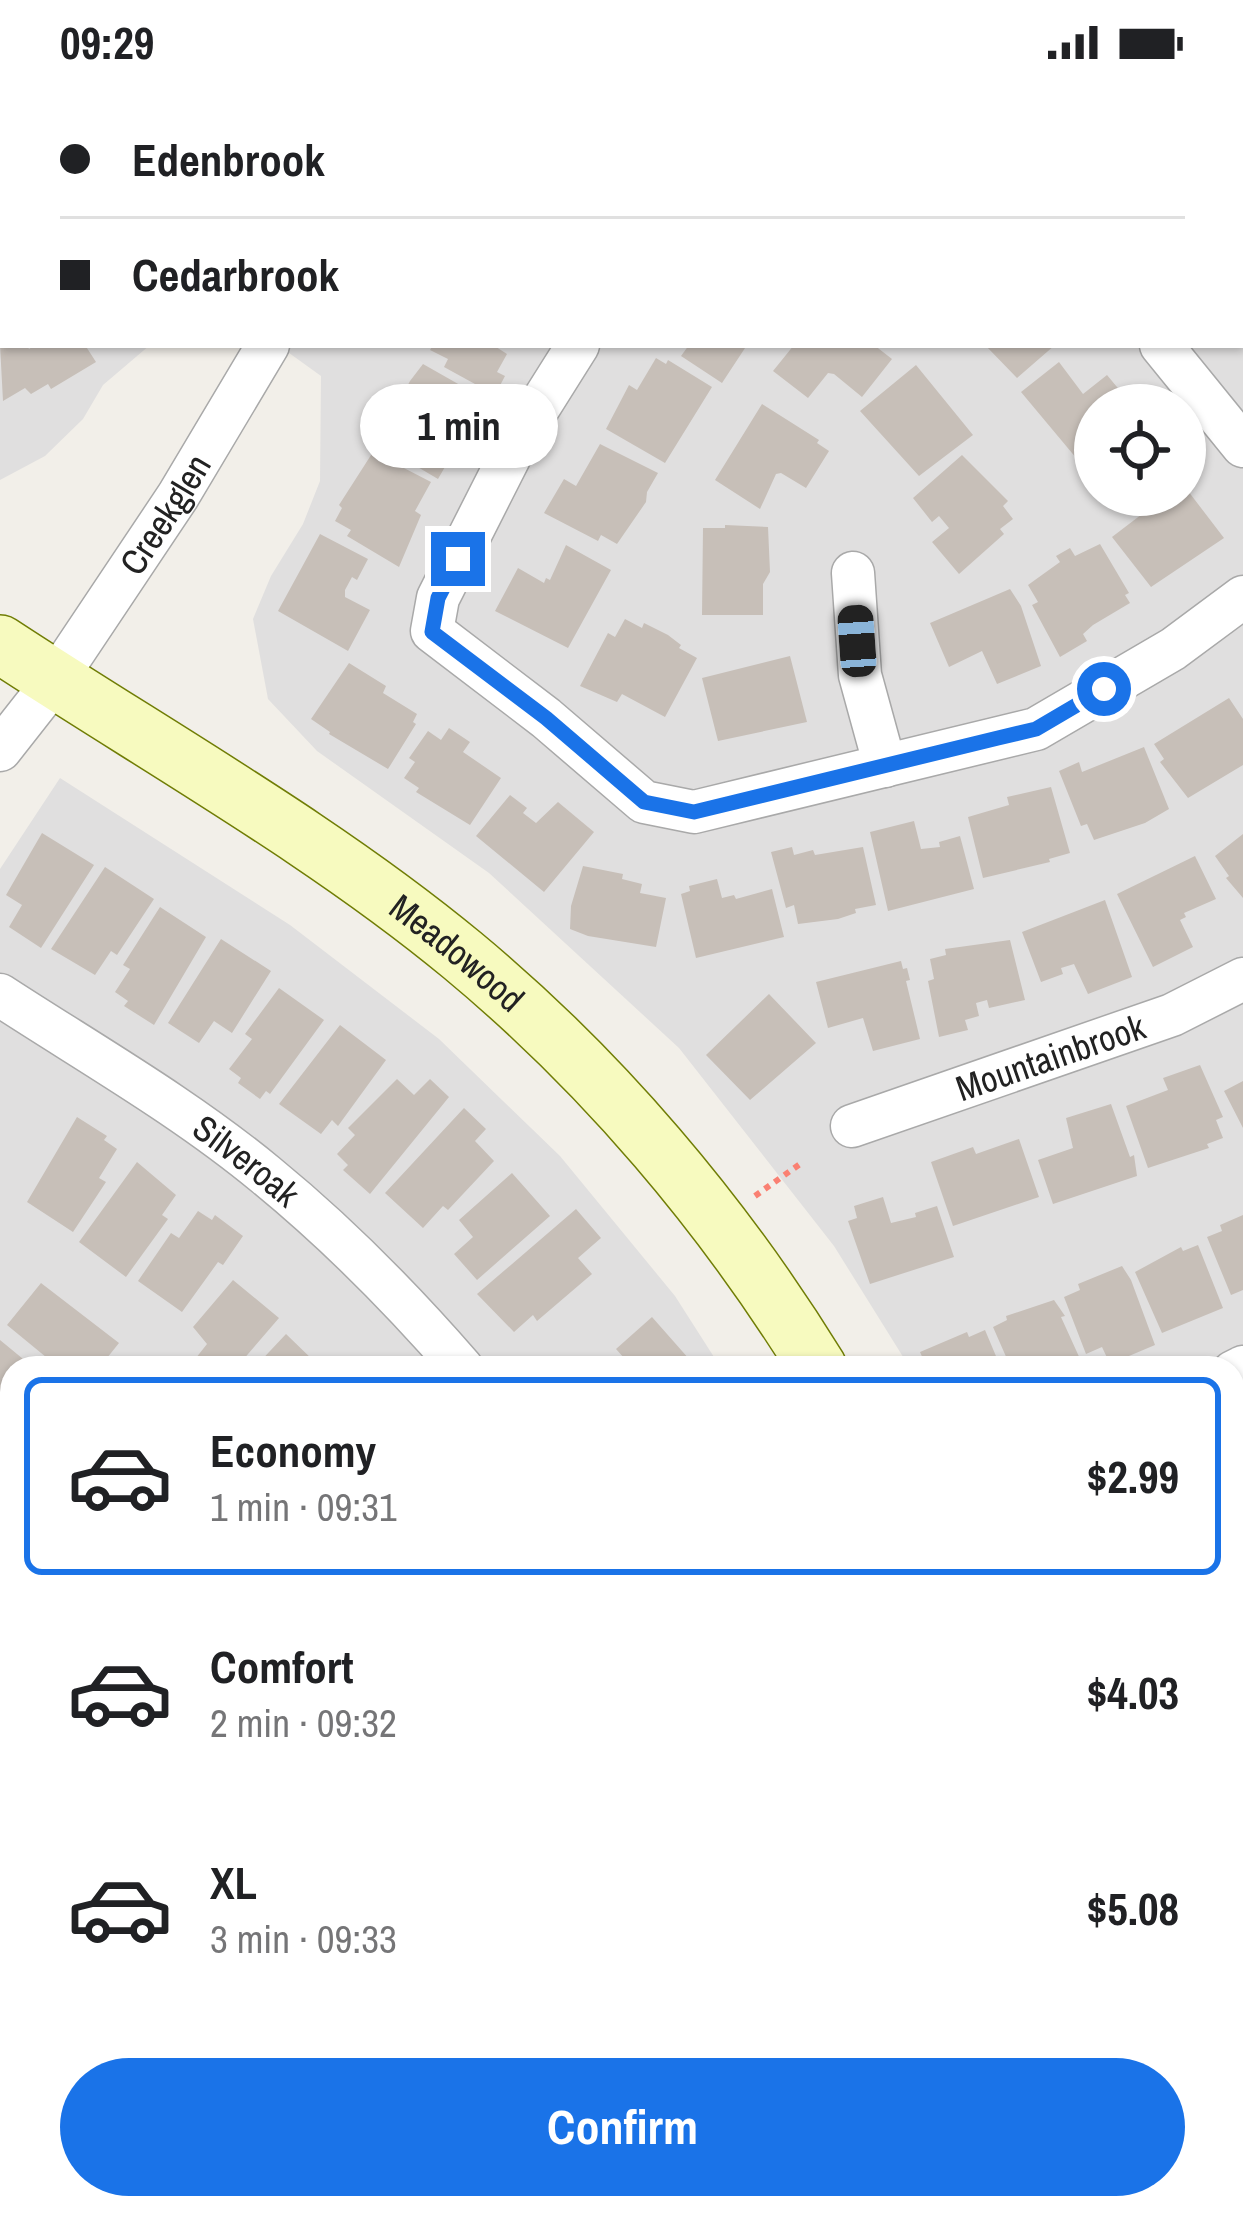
<!DOCTYPE html>
<meta charset="utf-8">
<style>
:root{--surface:#fff;--page:#f2f2f2;--text:#202124;--muted:#757577;--line:#e0e0e0;--accent:#1a73e8}
body{margin:0;font-family:"Archivo Narrow",sans-serif;background:var(--page);color:var(--text);height:100vh;display:flex;flex-direction:column;font-size:45px;white-space:nowrap}
*{box-sizing:border-box;margin:0}
p{font-size:39px;color:var(--muted)}
.icon{flex:none;width:66px;height:66px;fill:none;stroke:currentColor;stroke-width:2;stroke-linecap:round;stroke-linejoin:round}
.map{position:relative;flex:1;overflow:hidden}
.details{position:absolute;left:0px;top:1272px;width:1245px;height:864px;display:flex;flex-direction:column;background:var(--surface);border-radius:36px 36px 0 0;box-shadow:0 3px 9px #0004}
.details>*{flex:none}
.top-card{position:absolute;left:0px;top:0px;width:1245px;height:264px;box-shadow:0 3px 9px #0004;display:grid;align-content:center;height:264px;padding:0 60px;background:var(--surface)}
.buttons{position:absolute;left:1074px;top:300px;display:grid;gap:24px}
.buttons a{display:grid;place-items:center;width:132px;height:132px;border-radius:50%;background:var(--surface);box-shadow:0 3px 9px #0004;font-size:60px}
.end{position:absolute;width:54px;height:54px;margin:-27px;border:15px solid #1a73e8;background:#fff;box-shadow:0 0 0 6px #fff}
.from{border-radius:50%}
.bubble{position:absolute;height:84px;border-radius:42px;background:var(--surface);box-shadow:0 3px 9px #0004;font-size:39px;font-weight:800;line-height:84px;text-align:center}
.car{position:absolute;width:36px;height:72px;margin:-36px -18px;border-radius:15px;box-shadow:0 0 9px 3px #0007;background:linear-gradient(#222 24%,#8ab4d8 0 40%,#222 0 76%,#8ab4d8 0 86%,#222 0)}
.top-card b{display:flex;align-items:center;gap:42px;height:114px;font-size:45px}
.top-card b+b{border-top:3px solid var(--line)}
.top-card i{width:30px;height:30px;background:var(--text)}
ul{padding:21px 0 0;list-style:none}
li{display:flex;align-items:center;gap:36px;height:198px;margin:0 24px 18px;padding:0 36px;border:6px solid transparent;border-radius:18px}
li div{flex:1}
li b{display:block;font-size:45px}
li em{font-style:normal;font-weight:800}
li.active{border-color:var(--accent)}
li>.icon{width:108px;height:108px;stroke-width:1.5}
.primary-button{display:flex;gap:24px;margin-top:auto;padding:24px 60px}
.primary-button a{flex:1;height:138px;border-radius:72px;background:var(--accent);color:#fff;font-size:48px;font-weight:800;line-height:138px;text-align:center}
.status{display:flex;justify-content:space-between;align-items:center;height:84px;padding:0 60px;background:var(--surface);direction:ltr}
.status svg{height:33px;fill:currentColor}
.map>svg:first-child{display:block}
</style>
<div class="status"><b>09:29</b><svg viewBox="0 0 49 12"><path d="M0 12V9h3v3zM5 12V6h3v6zM10 12V3h3v9zM15 12V0h3v12zM26 1h20v11H26zM47 4h2v5h-2z"/></svg></div>
<div class="map">
<svg width="1243" height="2136" viewBox="0 0 1243 2136">
<rect width="100%" height="100%" fill="#f2efe9"/>
<path fill="#e0dfdf" fill-rule="evenodd" d="M0,0H1243V1975L1233,1954V1284H910L834,1162L679,964L489,789L317,667L268,615L253,535L271,492L303,440L320,397L321,292L278,261H1242V3H3V261H150L103,301L83,335L45,372L0,396ZM1095,321H1185V411H1095Z
M60,694L290,841L439,955L560,1072L675,1212L721,1284H12V2124H1109L1115,2136H0V785Z"/>
<path fill="#c7bfb8" d="M0,261H27L29,265L35,261H85L96,278L51,305L48,300L31,310L25,304L3,317Z
M433,261H493L507,270L497,288L505,292L495,311L444,283L448,275L430,266Z
M689,261H747L722,299L681,272Z
M794,261H874L892,275L862,313L834,290L828,289L808,314L773,287Z
M985,261H1055L1017,294Z
M656,274L666,280L668,276L712,303L665,379L606,345L629,301L637,306Z
M1059,278L1083,310L1107,291L1132,321H1095V363L1077,375L1021,308Z
M423,280L467,305L465,310L475,316L455,352L461,355L438,395L377,359L410,297Z
M916,281L973,351L919,392L860,327Z
M762,320L819,356L817,359L829,367L806,404L781,389L776,390L760,425L715,396Z
M600,360L658,389L647,408L646,418L617,460L601,451L598,457L544,429L564,395L576,402Z
M373,368L431,398L415,427L421,431L399,483L347,452L351,446L335,437L342,424L339,421Z
M962,371L1008,417L1003,422L1013,435L1000,445L1004,450L959,490L932,458L949,444L939,432L932,438L913,414Z
M1185,403L1224,454L1151,503L1112,453L1167,411H1185Z
M725,441L768,443L770,488L763,500V531H702L703,444H725Z
M320,450L368,475L357,496L352,493L345,506V513L370,526L348,567L278,527Z
M1100,460L1129,509L1125,511L1130,519L1093,541L1083,550L1087,557L1060,573L1032,521L1038,518L1028,501L1060,478L1056,472L1070,464L1075,472Z
M566,461L611,486L568,564L495,527L518,484L544,499L546,494L550,496Z
M1010,505L1021,522L1041,582L997,600L982,567L949,583L930,539Z
M625,535L642,544L644,539L668,551L681,561L679,564L697,574L665,633L622,610L617,618L580,602L608,549L615,553Z
M790,572L807,638L718,657L702,594Z
M349,579L386,602L383,609L417,630L413,638L416,640L388,685L329,650L330,648L311,635Z
M1229,614L1243,635V681L1188,714L1160,678L1164,675L1154,660Z
M449,644L470,658L463,668L501,694L470,741L416,708L419,704L404,694L415,678L409,674L428,647L441,656Z
M1144,663L1169,725L1145,739L1094,756L1087,740L1081,742L1059,687L1079,678L1082,688Z
M1051,703L1070,769L1049,775L1050,778L983,794L968,733L1009,721L1007,713Z
M510,711L527,724L523,729L536,739L558,718L594,748L544,808L476,752Z
M914,737L921,765L940,763L939,758L960,752L974,805L888,827L870,748Z
M42,749L94,781L41,864L9,843L22,821L6,811Z
M1243,750V814L1226,794L1229,792L1215,772Z
M792,763L794,771L813,766L815,771L863,763L876,821L855,825L856,829L838,835L798,840L794,821L786,824L771,768Z
M1195,772L1216,815L1184,829L1186,833L1180,836L1193,863L1153,883L1117,810Z
M583,782L623,790L622,795L642,800L640,809L666,814L656,863L588,852L570,845L571,822Z
M105,783L154,815L117,871L111,867L95,891L51,865Z
M717,795L722,814L734,811L736,815L772,805L784,853L696,874L681,810L690,807L689,802Z
M1105,816L1132,893L1088,910L1074,880L1061,884L1063,890L1041,898L1022,848Z
M160,823L206,853L154,941L124,922L128,917L115,908L130,885L123,881Z
M221,855L271,887L232,949L214,937L199,959L168,939Z
M1010,856L1025,916L989,924L987,916L976,919L979,932L965,936L968,946L939,953L928,897L934,895L930,875L946,871L945,865Z
M901,877L903,885L907,884L910,896L906,897L920,955L873,967L863,934L828,944L816,898Z
M279,904L324,936L270,1010L266,1007L260,1015L238,999L241,994L229,985L252,955L245,950Z
M769,910L816,959L750,1016L706,971Z
M340,941L386,976L338,1042L332,1036L321,1050L279,1020Z
M1200,981L1223,1033L1216,1036L1223,1054L1207,1060L1209,1064L1148,1084L1126,1022L1168,1006L1163,994Z
M397,995L414,1011L430,995L449,1013L370,1110L343,1086L348,1081L337,1070L355,1051L348,1044Z
M1243,997V1044L1224,1007Z
M1111,1020L1130,1073L1134,1071L1137,1092L1053,1120L1038,1076L1073,1064L1066,1034Z
M464,1024L486,1045L475,1057L494,1077L448,1126L443,1122L423,1144L385,1109Z
M77,1033L107,1052L104,1056L117,1065L99,1094L106,1098L73,1148L27,1118Z
M1019,1055L1039,1113L953,1142L931,1078L973,1063L976,1070Z
M137,1078L176,1111L162,1131L168,1135L126,1193L79,1158Z
M512,1089L550,1132L477,1196L454,1170L473,1153L459,1136Z
M883,1113L891,1139L916,1133L915,1129L937,1122L954,1173L870,1200L848,1137L857,1134L854,1122Z
M576,1125L601,1154L578,1174L592,1190L537,1237L533,1231L514,1248L477,1210Z
M198,1127L212,1136L215,1131L243,1152L223,1181L218,1178L182,1228L138,1197L171,1149L179,1154Z
M1243,1131V1206L1231,1211L1207,1153L1222,1147L1220,1141Z
M1198,1161L1223,1224L1162,1249L1135,1188L1181,1163L1183,1167Z
M1122,1182L1131,1196L1155,1261L1110,1280L1102,1263L1086,1270L1064,1213L1080,1206L1078,1200Z
M233,1196L279,1234L236,1284H188L207,1260L193,1243Z
M41,1199L119,1259L99,1284H69L56,1273L52,1278L7,1241Z
M1054,1216L1065,1232L1061,1233L1081,1277L1069,1284H1011L993,1243L1007,1236L1006,1232Z
M652,1233L697,1284H633L616,1265Z
M985,1246L1001,1284H927L920,1268L967,1248L969,1253Z
M286,1250L316,1279L320,1284H254Z
M0,1256L34,1284H12V1342L0,1332Z
M0,1350L12,1360V1424L5,1433L0,1429Z
M1240,1352L1243,1360V1443L1233,1447V1355Z
M1233,1546L1243,1561V1634L1233,1639Z
M2,1600L12,1608V1679L0,1694Z
M12,1695V1735L0,1726V1710Z
M1240,1698L1243,1752L1233,1757V1701Z
M1243,1763V1836L1233,1841V1768Z
M1243,1849V1897L1233,1876L1237,1871L1233,1854Z
M0,1908L12,1918V1996L0,1986Z
M12,2036V2082L0,2072V2059L6,2052L2,2048Z
M0,2087L12,2097V2124L26,2128L19,2136H0Z
M335,2124H383L356,2136H340Z
M640,2124H699L704,2136H645Z
M720,2124H770L776,2136H721Z
M1063,2124H1074L1080,2136H1036Z"/>
<g fill="none" stroke-linecap="round" stroke-linejoin="round">
<g stroke="#a9a9a9" stroke-width="45">
<g id="street">
<path d="M521,0L524,3"/>
<path d="M934,0L937,3"/>
<path d="M98,3L101,0"/>
<path d="M488,3L490,0"/>
<path d="M778,3L781,0"/>
<path d="M0,101L3,98"/>
<path d="M578,261L517,358L438,514L432,547L546,634L644,718L694,728L1036,645L1173,565L1243,513"/>
<path d="M1161,261L1243,362"/>
<path d="M853,489L860,591L885,682"/>
<path id="s1" d="M0,666L55,596L178,412L268,261"/>
<path id="s2" d="M0,911C89,969 184,1023 266,1091C337,1149 402,1215 462,1284"/>
<path id="s3" d="M852,1042L1172,931L1243,895"/>
<path d="M1233,1288L1243,1283"/>
<path d="M0,1816L12,1826"/>
<path d="M273,2124L278,2136"/>
<path d="M106,2136L116,2124"/>
<path d="M873,2136L887,2124"/>
</g>
</g>
<g stroke="#707d05" stroke-width="60">
<g id="secondary">
<path id="s4" d="M0,560C152,660 322,755 462,871C602,987 723,1130 818,1284"/>
<path d="M1233,2117L1241,2136"/>
<path d="M1173,2124L1178,2136"/>
</g>
</g>
<path stroke="#fa8072" stroke-width="6" stroke-dasharray="6 6" stroke-linecap="butt" d="M755,1112L800,1080"/>
<use href="#street" stroke="#fff" stroke-width="42"/>
<use href="#secondary" stroke="#f7fabf" stroke-width="57"/>
</g>
<g fill="none" stroke-linecap="round" stroke-linejoin="round">
<path stroke="#1a73e8" stroke-width="15" d="M458,475L438,514L432,548L546,634L644,718L694,728L998,654L1036,645L1104,605"/>
</g>
<g text-anchor="middle" dominant-baseline="central" stroke-width="12" stroke-linejoin="round" paint-order="stroke">
<g font-size="36" fill="#222" stroke="#fff">
<text stroke="none"><textPath href="#s1" startOffset="288">Creekglen</textPath></text>
<text stroke="none"><textPath href="#s4" startOffset="552">Meadowood</textPath></text>
<text stroke="none"><textPath href="#s3" startOffset="210">Mountainbrook</textPath></text>
<text stroke="none"><textPath href="#s2" startOffset="297">Silveroak</textPath></text>
</g>
</g>
</svg>
<div class="buttons">
<a><svg class="icon" aria-label="locate" viewBox="0 0 24 24"><circle cx="12" cy="12" r="6"/><path d="M12 2v4M12 18v4M2 12h4M18 12h4"/></svg></a>
</div>
<i class="end from" style="left:1104px;top:605px"></i>
<i class="end" style="left:458px;top:475px"></i>
<div class="bubble" style="left:360px;top:300px;width:198px">1 min</div>
<i class="car" style="left:857px;top:557px;rotate:356deg"></i>
<div class="top-card">
<b><i class="from"></i>Edenbrook</b>
<b><i></i>Cedarbrook</b>
</div>
<section class="details">
<ul>
<li class="active"><svg class="icon" aria-label="car" viewBox="0 0 24 24"><path d="M5 17H2v-5l4-1 3-4h7l3 4 3 1v5h-3M9 17h6M6 11h13"/><circle cx="7" cy="17" r="2"/><circle cx="17" cy="17" r="2"/></svg><div><b>Economy</b><p>1 min · 09:31</p></div><em>$2.99</em></li>
<li><svg class="icon" aria-label="car" viewBox="0 0 24 24"><path d="M5 17H2v-5l4-1 3-4h7l3 4 3 1v5h-3M9 17h6M6 11h13"/><circle cx="7" cy="17" r="2"/><circle cx="17" cy="17" r="2"/></svg><div><b>Comfort</b><p>2 min · 09:32</p></div><em>$4.03</em></li>
<li><svg class="icon" aria-label="car" viewBox="0 0 24 24"><path d="M5 17H2v-5l4-1 3-4h7l3 4 3 1v5h-3M9 17h6M6 11h13"/><circle cx="7" cy="17" r="2"/><circle cx="17" cy="17" r="2"/></svg><div><b>XL</b><p>3 min · 09:33</p></div><em>$5.08</em></li>
</ul>
<div class="primary-button"><a>Confirm</a></div>
</section>
</div>
